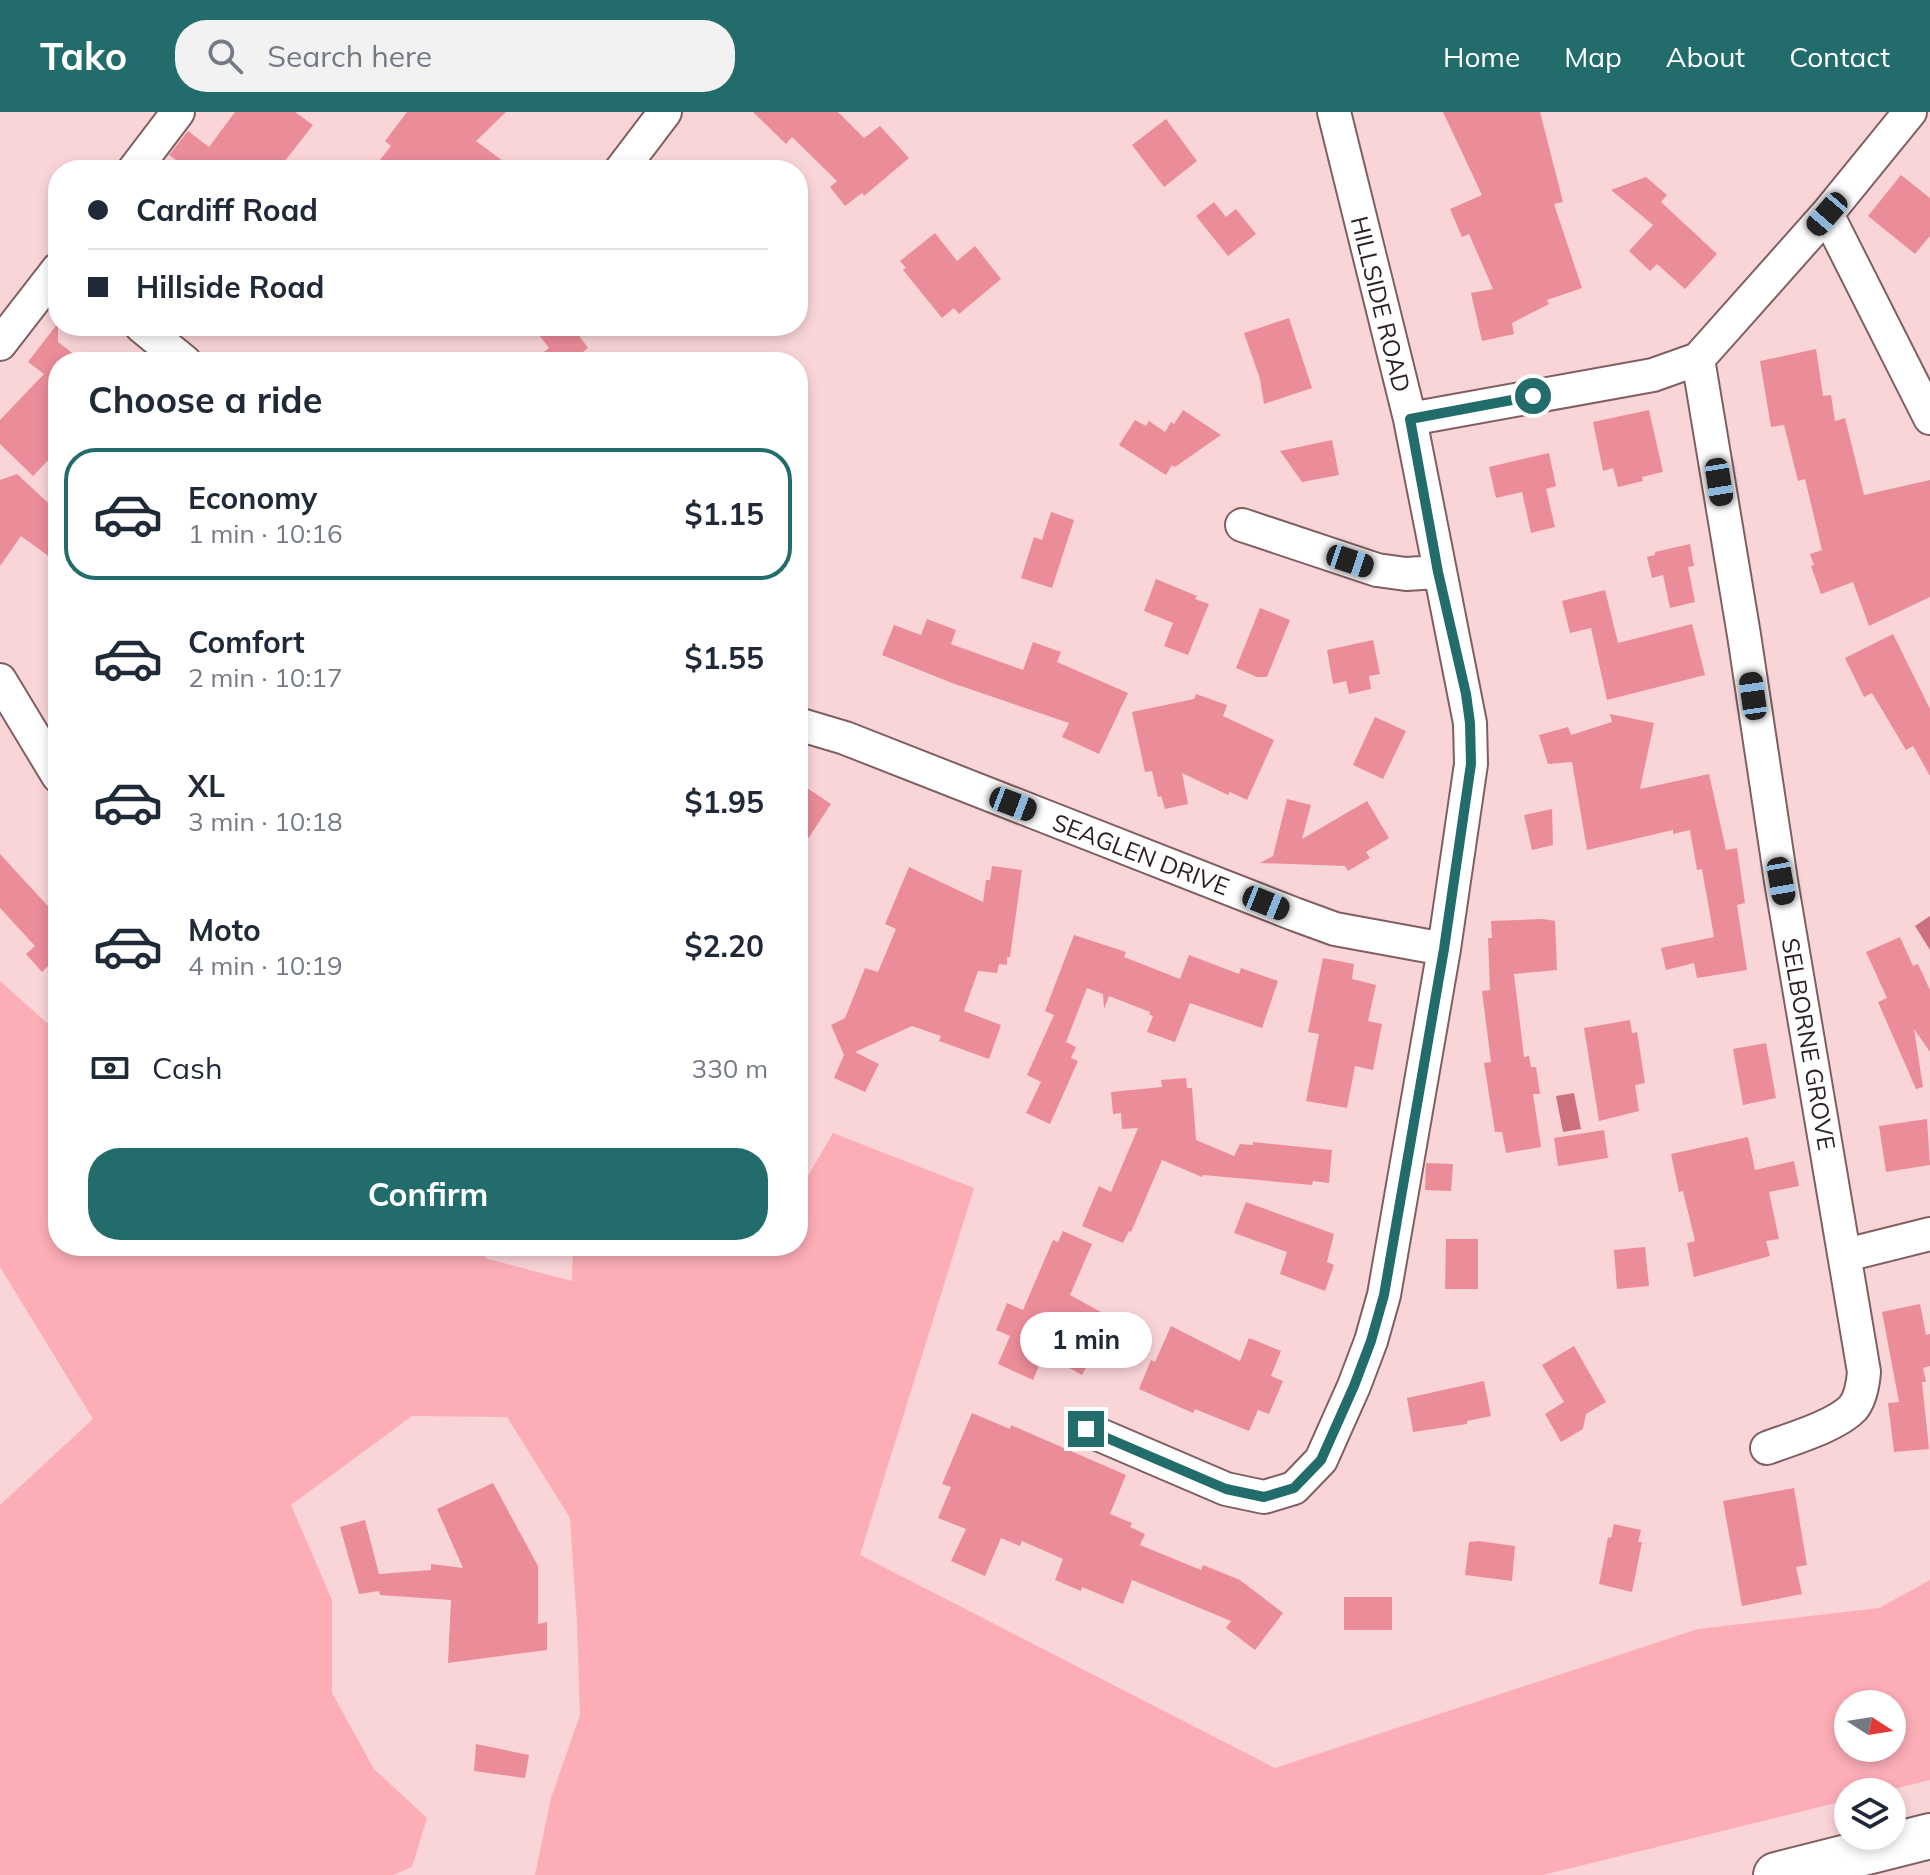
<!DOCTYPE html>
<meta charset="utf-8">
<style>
:root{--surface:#fff;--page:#f2f2f3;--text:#1f2937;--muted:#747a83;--line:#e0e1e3;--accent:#226d6b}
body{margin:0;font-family:Mulish,sans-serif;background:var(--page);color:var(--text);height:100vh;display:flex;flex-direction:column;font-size:30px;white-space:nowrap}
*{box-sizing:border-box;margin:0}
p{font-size:26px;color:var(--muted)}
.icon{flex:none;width:44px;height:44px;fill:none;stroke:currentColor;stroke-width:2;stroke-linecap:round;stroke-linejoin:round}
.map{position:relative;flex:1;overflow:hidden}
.panel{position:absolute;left:48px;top:240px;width:760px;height:904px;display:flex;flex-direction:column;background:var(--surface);border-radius:32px;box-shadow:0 4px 12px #0003}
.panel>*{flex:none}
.top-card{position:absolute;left:48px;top:48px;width:760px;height:176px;border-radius:32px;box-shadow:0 4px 12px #0003;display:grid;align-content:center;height:176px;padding:0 40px;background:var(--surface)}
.needle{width:52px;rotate:102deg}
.controls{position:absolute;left:1834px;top:1578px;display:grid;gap:16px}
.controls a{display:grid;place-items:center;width:72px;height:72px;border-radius:50%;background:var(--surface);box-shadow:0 4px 12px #0003;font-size:40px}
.end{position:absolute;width:36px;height:36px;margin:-18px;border:10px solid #226d6b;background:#fff;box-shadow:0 0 0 4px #fff}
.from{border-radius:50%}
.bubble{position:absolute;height:56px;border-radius:28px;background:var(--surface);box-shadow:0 4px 12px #0003;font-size:26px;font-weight:700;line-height:56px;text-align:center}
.car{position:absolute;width:24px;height:48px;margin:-24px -12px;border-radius:10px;box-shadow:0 0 6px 2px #0007;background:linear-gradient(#222 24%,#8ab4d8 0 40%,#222 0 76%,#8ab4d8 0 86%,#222 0)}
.top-card b{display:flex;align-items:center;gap:28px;height:76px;font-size:30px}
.top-card b+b{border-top:2px solid var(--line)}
.top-card i{width:20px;height:20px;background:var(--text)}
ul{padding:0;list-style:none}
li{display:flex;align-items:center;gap:24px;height:132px;margin:0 16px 12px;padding:0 24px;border:4px solid transparent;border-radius:32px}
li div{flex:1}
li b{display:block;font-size:30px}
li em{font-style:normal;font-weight:700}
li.on{border-color:var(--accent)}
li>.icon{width:72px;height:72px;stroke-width:1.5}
h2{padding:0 40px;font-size:36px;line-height:96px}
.pay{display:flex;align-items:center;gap:20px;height:88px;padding:0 40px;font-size:30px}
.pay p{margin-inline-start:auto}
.action{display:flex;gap:16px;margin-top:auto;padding:16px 40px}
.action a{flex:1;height:92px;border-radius:32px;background:var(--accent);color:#fff;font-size:32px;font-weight:700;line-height:92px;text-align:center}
header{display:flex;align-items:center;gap:48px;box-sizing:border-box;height:112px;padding:0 40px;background:var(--accent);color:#fff}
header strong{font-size:38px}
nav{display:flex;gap:44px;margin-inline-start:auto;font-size:28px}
.search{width:560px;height:72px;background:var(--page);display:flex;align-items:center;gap:20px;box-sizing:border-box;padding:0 28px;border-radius:32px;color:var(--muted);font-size:30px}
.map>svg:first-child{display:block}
</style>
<header>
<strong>Tako</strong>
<div class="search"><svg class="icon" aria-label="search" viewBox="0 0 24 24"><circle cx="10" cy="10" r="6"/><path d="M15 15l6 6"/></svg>Search here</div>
<nav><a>Home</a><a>Map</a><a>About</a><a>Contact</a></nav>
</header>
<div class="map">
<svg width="1930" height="1763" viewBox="0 0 1930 1763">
<rect width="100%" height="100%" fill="#fad5d8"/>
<path fill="#fcadb6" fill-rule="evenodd" d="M0,869L47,911L58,912V1134H470L488,1147L572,1169L573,1134H744L764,1140L767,1134H798V1081L833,1021L974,1076L860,1443L1275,1656L1698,1517L1879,1496L1930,1468V1668L1881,1680H1848V1688L1543,1763H535L551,1686L580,1603L577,1511L570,1406L507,1305L412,1304L291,1393L332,1488V1581L374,1657L427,1706L412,1755L393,1763H0V1393L93,1307L0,1155ZM1848,1592H1892V1636H1848Z"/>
<path fill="#cd717e" d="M1930,804V838L1915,814Z
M1574,981L1581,1017L1563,1020L1556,984Z"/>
<path fill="#eb8c99" d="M235,0H295L313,13L278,58H190L169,43L188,19L209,35Z
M407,0H506L476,29L515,58H372L391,34L385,29Z
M753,0H838L864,26L880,14L909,46L864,84L862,81L845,94L830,75L837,69L792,25L786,32Z
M1443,0H1540L1563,90L1554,92L1582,176L1547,188L1549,192L1512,211L1514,222L1482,229L1471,181L1493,177L1469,122L1462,125L1450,97L1482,83Z
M1166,7L1197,49L1164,75L1132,33Z
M1901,63L1930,86V124L1915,142L1868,104Z
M1646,65L1667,83L1661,90L1717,142L1685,177L1657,152L1650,159L1629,139L1653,113L1611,78Z
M1214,90L1226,105L1236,97L1256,122L1228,144L1196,104Z
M935,121L957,149L975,134L1001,167L959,202L954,196L942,206L903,158L906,156L900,149Z
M1289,206L1312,276L1264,292L1260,267L1244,221Z
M58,211V230L84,250H58V338L33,364L0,332V308L44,262L28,250Z
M532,214H572L588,236L570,250H531L549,236Z
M1816,237L1823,284L1831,283L1835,309L1845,306L1864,383L1930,368V485L1869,514L1853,470L1821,482L1811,454L1814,453L1810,442L1822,438L1805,367L1798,369L1784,313L1771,315L1760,249Z
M1183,298L1221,323L1175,355L1172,353L1166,363L1119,333L1135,308L1146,314L1149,309L1165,320L1171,310L1174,312Z
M1649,298L1663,360L1642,365L1643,369L1618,375L1613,356L1603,359L1593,310Z
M1332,328L1339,363L1302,370L1280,339Z
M1549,341L1556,374L1546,377L1555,415L1531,421L1522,380L1496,386L1489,355Z
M17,362L58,400V451L21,424L0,454V368Z
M1051,400L1074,408L1052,476L1021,466L1034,425L1042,428Z
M1690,432L1694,454L1688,455L1695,490L1670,496L1663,463L1652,466L1647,445L1655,443V440Z
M1156,467L1197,484L1195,487L1209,492L1188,543L1164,534L1173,511L1144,499Z
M1605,478L1618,531L1692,512L1705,563L1607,588L1591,516L1570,521L1562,489Z
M1260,496L1290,508L1267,565H1257L1236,556Z
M927,507L956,518L951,532L1023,558L1033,530L1061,540L1057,550L1128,581L1099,642L1062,625L1069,611L952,571L882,543L894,513L921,523Z
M1893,522L1930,597V664L1913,634L1906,638L1872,581L1864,585L1845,546Z
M1373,528L1380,562L1369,564L1371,577L1349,582L1346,569L1333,572L1327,538Z
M1196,582L1227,593L1223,604L1274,628L1247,688L1230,680L1228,683L1182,661L1188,692L1165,697L1161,684L1158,685L1152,659L1145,660L1132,600L1194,587Z
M1610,602L1654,611L1640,677L1709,662L1726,738L1737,736L1745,791L1737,793L1747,858L1697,866L1694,851L1666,858L1661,836L1714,825L1702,757L1697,758L1690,718L1673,722V718L1587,738L1572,650L1548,652L1539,623L1568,615L1571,623L1612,610Z
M1375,605L1406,619L1383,667L1353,653Z
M798,670L831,692L798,742Z
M1287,687L1311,693L1302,727L1367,689L1389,726L1366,740L1370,746L1348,759L1345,754L1260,751L1273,744Z
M1552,697L1553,733L1532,738L1524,703Z
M0,742L58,805V859L51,851L42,860L26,842L35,834L0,796Z
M992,754L1022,758L1010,845H1007V853L999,852L997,861L978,859L964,899L1001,913L989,947L939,929L941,924L912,914L855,940L879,952L865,980L834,966L844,943L831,913L845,906L865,856L878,860L896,817L885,812L909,755L983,790L986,768H990Z
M1543,807L1555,809L1557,858L1514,862L1524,945L1529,944L1531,955H1536L1540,982H1533L1541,1035L1506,1041L1502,1020H1495L1484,951L1491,950L1482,879L1490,878L1488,826H1492L1491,809Z
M1074,823L1126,840L1124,845L1180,867L1189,843L1239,862L1241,856L1278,869L1262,916L1190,891L1175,930L1147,920L1153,904L1149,902L1150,900L1109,884L1104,897L1103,882L1087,876L1066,930L1076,935L1071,946L1078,949L1050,1012L1026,1001L1041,970L1027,963L1054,903L1045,899Z
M1900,825L1913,854L1918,852L1930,878V940L1914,917L1923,975L1916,977L1878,890L1887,886L1866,840Z
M1323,846L1354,852L1352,867L1376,873L1368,909L1382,912L1373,958L1355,954L1347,996L1306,989L1319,922L1308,920Z
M1630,908L1632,921L1637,920L1645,971L1635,973L1639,999L1599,1009L1584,916Z
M1766,931L1776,986L1743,993L1733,937Z
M1186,966L1187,976H1192L1196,1028L1234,1044L1240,1032L1253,1033V1030L1332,1038L1329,1071L1313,1069L1312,1073L1203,1063L1202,1065L1162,1048L1131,1120L1129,1119L1123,1131L1082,1114L1099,1074L1111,1080L1138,1016L1122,1017L1121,1001L1113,1002L1111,980L1162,975L1161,968Z
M1927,1007L1930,1053L1886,1060L1879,1014Z
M1604,1018L1608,1046L1558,1054L1554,1026Z
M1748,1025L1755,1058L1794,1049L1799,1074L1769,1080L1779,1127L1766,1129L1770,1144L1694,1165L1687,1131L1695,1129L1683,1079L1679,1080L1671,1042Z
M1426,1051L1453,1052L1451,1079L1425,1078Z
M1246,1090L1334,1122L1327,1150L1334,1153L1325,1179L1280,1162L1287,1140L1234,1121Z
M1063,1119L1092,1132L1070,1183L1123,1212L1108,1240L1098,1234L1082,1263L1044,1242L1033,1268L998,1252L1010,1224L996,1218L1007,1191L1023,1198L1053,1128L1058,1130Z
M1446,1127H1478V1177H1445Z
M1645,1135L1649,1174L1617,1177L1614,1138Z
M1920,1192L1926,1223L1930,1222V1254L1923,1256L1926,1270H1922L1929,1337L1894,1340L1888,1291L1899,1290L1882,1200Z
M1171,1214L1240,1249L1249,1226L1281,1239L1271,1264L1283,1269L1269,1302L1258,1298L1249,1319L1195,1297L1193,1301L1139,1277L1151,1248L1155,1250Z
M1574,1234L1606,1290L1586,1302L1583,1317L1561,1330L1545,1302L1564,1290L1542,1253Z
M1484,1269L1491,1304L1467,1309V1312L1413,1320L1407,1286Z
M972,1301L1010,1317L1011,1313L1126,1363L1110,1402L1132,1411L1130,1415L1145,1422L1140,1433L1201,1458L1203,1453L1240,1468L1283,1501L1255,1538L1226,1516L1231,1509L1132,1468L1123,1492L1082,1475L1081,1479L1055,1468L1063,1447L1022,1429L1020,1434L1001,1426L985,1464L951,1449L966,1417L938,1406L951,1375L942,1372Z
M493,1371L538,1454V1512L547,1510V1538L448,1551L451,1488L380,1483L379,1479L359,1482L340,1415L365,1408L379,1462L431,1458V1452L463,1456L437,1397Z
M1794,1376L1807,1453L1796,1455L1802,1482L1742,1494L1723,1389Z
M1614,1412L1641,1418L1638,1430H1642L1632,1480L1599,1472L1608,1425L1611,1426Z
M1478,1429L1515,1434L1512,1469L1465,1463L1469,1430Z
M1344,1485H1392V1518H1344Z
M476,1632L529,1643L525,1666L474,1659Z"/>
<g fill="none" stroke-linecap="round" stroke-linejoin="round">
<g stroke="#7f5f62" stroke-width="36">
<path id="street" d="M134,58L178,0
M621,58L665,0
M1827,102L1930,306
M141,214L185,250
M0,232L58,157
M1698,247L1744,523L1781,769L1864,1260C1863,1272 1861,1286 1853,1296C1836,1314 1791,1327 1767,1336
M1410,307L1653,263L1698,247L1827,102L1910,0
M1242,413L1377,458L1406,462L1438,460
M0,568L58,664
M798,612L845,626L1294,802L1335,817L1444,837
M1846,1143L1930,1122
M1086,1317L1226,1377L1264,1385L1294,1376L1321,1348L1354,1274L1371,1229L1384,1183L1444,837L1471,652L1470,611L1410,307L1334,0"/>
</g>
<g stroke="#7f5f62" stroke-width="48">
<path id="highway" d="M1776,1763L1930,1724"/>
</g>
<use href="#street" stroke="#fff" stroke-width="32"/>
<use href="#highway" stroke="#fff" stroke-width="44"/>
</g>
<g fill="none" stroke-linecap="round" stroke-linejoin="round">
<path stroke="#226d6b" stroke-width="10" d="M1086,1317L1226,1377L1264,1385L1294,1376L1321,1348L1354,1274L1371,1229L1384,1183L1444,837L1471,652L1470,611L1466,582L1438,460L1410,307L1533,284"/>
</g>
<g text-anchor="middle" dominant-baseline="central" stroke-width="8" stroke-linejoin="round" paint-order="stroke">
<g font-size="24" fill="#2f2123" stroke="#fff">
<text transform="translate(1381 192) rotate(76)">HILLSIDE ROAD</text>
<text transform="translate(1141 742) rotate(21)">SEAGLEN DRIVE</text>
<text transform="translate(1809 932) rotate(80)">SELBORNE GROVE</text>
</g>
</g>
</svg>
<div class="controls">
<a><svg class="needle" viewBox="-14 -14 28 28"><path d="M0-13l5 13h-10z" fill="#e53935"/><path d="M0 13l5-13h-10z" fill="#747a83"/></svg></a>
<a><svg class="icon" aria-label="layers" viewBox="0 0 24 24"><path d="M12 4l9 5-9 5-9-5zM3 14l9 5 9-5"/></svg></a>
</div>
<i class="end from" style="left:1533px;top:284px"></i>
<i class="end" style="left:1086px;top:1317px"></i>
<div class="bubble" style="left:1020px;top:1200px;width:132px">1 min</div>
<i class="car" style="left:1827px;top:102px;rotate:221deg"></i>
<i class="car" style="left:1719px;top:370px;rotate:171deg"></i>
<i class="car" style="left:1350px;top:449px;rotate:108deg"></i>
<i class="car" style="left:1753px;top:584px;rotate:352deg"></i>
<i class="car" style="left:1013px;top:692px;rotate:111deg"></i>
<i class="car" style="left:1781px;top:769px;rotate:170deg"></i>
<i class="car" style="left:1266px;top:791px;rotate:112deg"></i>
<div class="top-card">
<b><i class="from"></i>Cardiff Road</b>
<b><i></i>Hillside Road</b>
</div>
<section class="panel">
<h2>Choose a ride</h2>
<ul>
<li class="on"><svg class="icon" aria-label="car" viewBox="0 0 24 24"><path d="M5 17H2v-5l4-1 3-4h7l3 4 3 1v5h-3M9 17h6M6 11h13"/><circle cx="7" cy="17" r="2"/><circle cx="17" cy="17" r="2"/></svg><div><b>Economy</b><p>1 min · 10:16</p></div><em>$1.15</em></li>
<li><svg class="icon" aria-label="car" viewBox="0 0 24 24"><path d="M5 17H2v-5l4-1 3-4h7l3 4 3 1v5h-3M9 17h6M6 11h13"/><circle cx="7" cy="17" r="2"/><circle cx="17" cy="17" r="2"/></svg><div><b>Comfort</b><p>2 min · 10:17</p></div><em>$1.55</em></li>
<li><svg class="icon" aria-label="car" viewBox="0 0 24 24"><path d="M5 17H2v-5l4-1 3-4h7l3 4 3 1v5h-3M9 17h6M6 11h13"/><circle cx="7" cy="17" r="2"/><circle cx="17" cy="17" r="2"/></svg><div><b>XL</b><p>3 min · 10:18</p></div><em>$1.95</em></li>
<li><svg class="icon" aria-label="car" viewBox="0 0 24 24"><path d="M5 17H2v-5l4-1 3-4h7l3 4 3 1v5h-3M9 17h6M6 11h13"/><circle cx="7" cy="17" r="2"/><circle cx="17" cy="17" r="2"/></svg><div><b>Moto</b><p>4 min · 10:19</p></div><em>$2.20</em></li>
</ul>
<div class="pay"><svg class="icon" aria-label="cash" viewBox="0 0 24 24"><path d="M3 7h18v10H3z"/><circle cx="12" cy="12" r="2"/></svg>Cash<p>330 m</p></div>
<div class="action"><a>Confirm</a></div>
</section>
</div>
